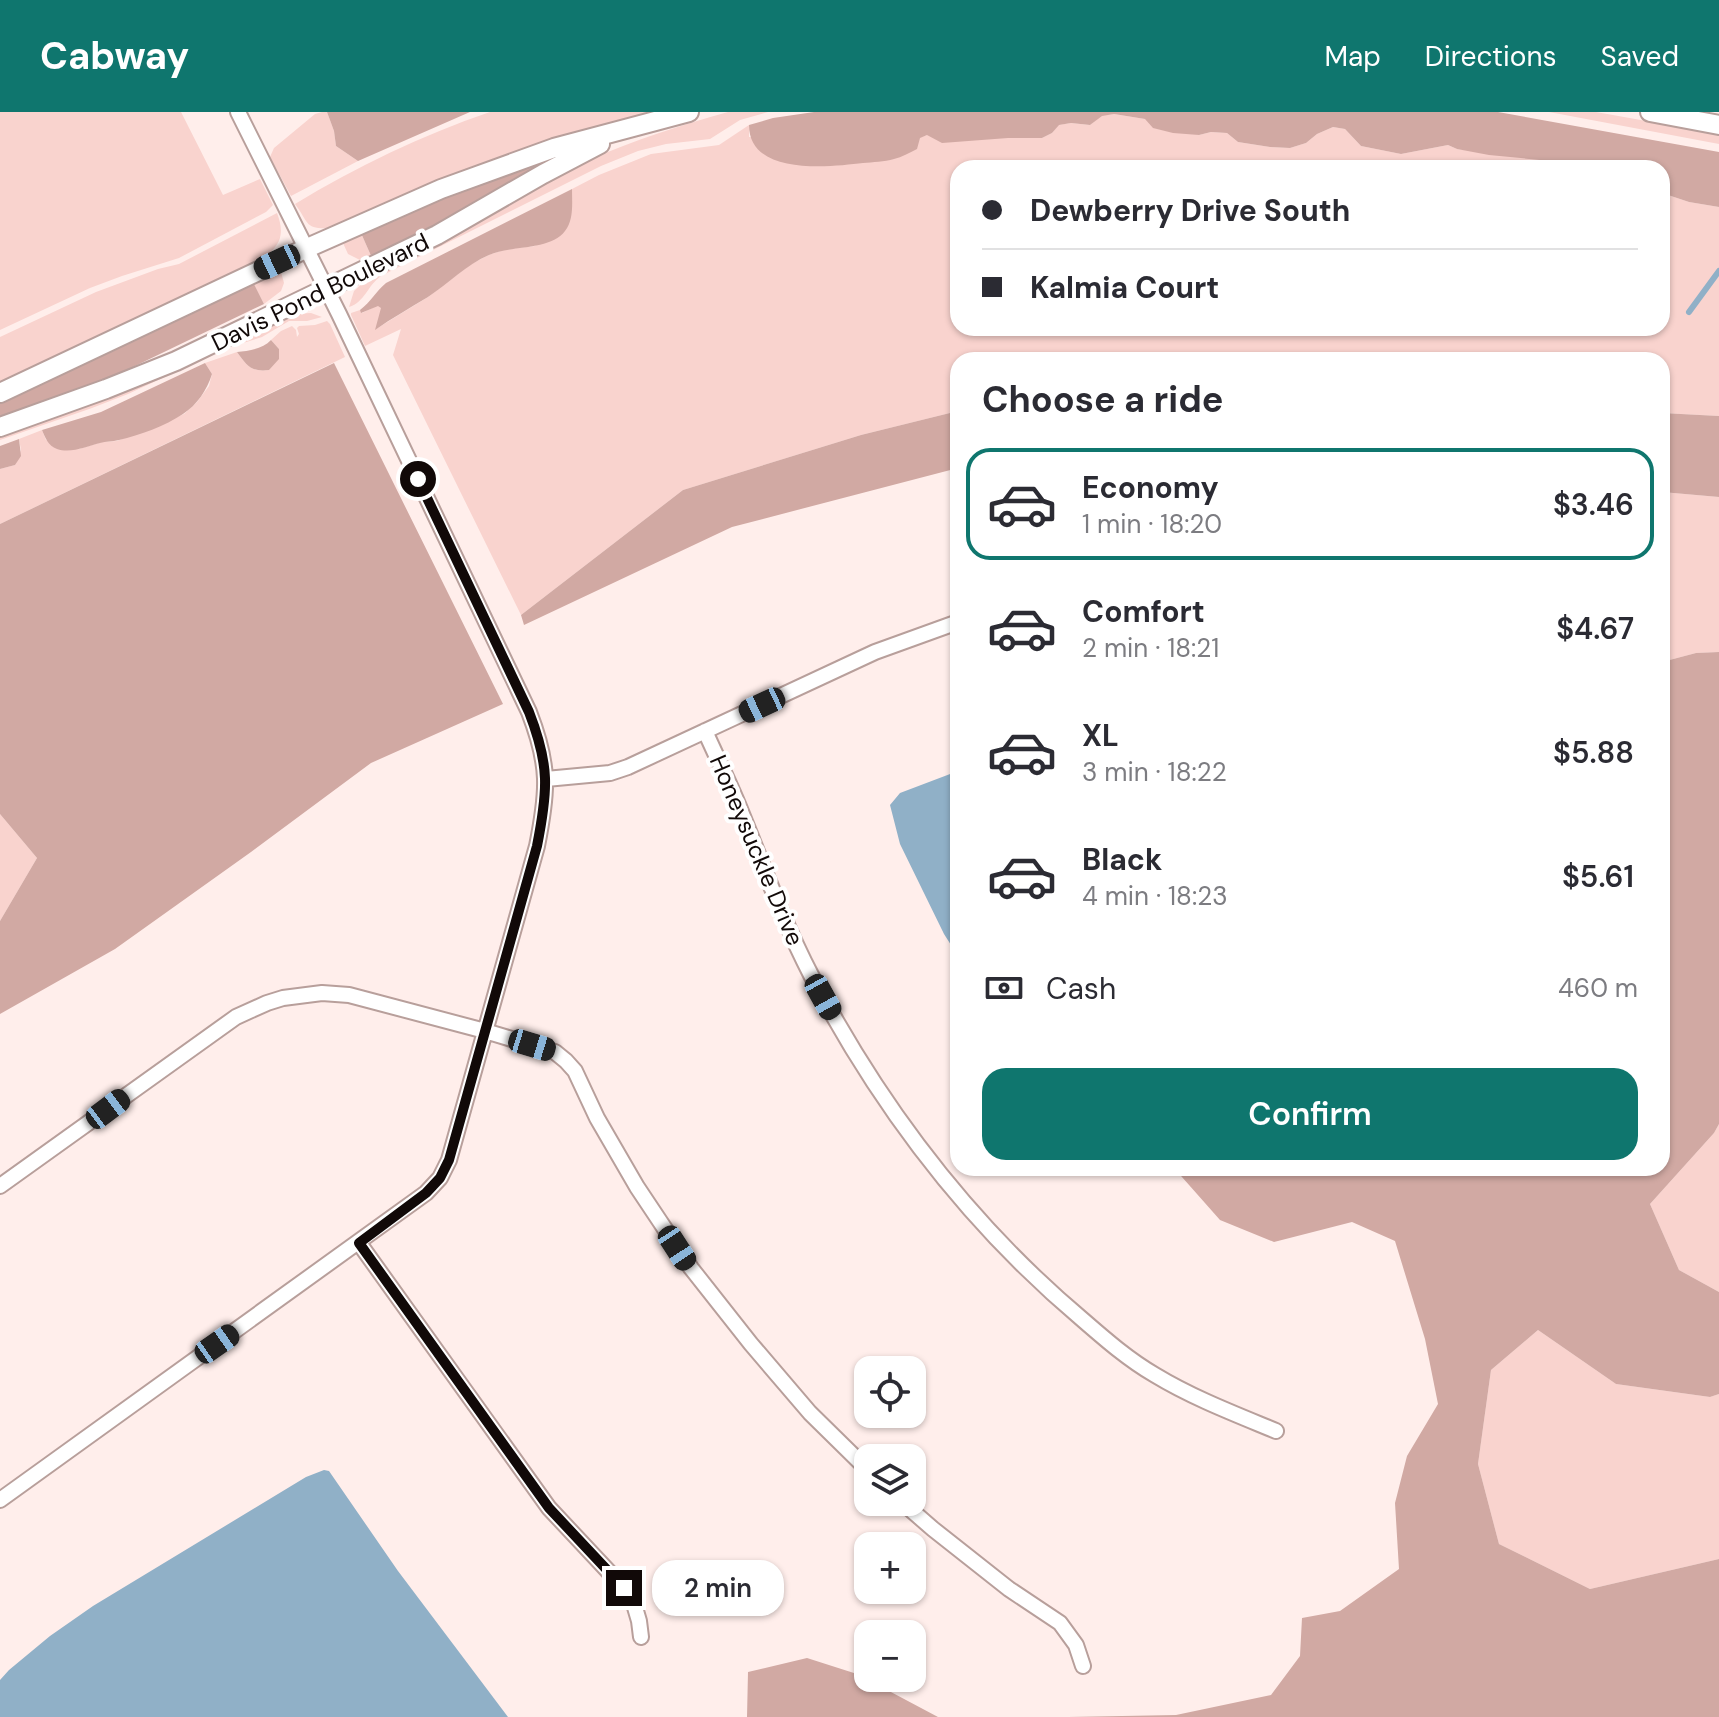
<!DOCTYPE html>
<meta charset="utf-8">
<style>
:root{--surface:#fff;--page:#f7f7f7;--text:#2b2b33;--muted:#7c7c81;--line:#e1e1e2;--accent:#0f766e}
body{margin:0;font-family:"DM Sans",sans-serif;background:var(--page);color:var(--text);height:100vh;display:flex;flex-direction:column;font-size:30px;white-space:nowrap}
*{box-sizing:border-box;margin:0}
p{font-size:26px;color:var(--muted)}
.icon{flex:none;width:44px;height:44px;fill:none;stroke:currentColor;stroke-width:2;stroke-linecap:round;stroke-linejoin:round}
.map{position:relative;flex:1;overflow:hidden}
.panel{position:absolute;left:950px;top:240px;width:720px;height:824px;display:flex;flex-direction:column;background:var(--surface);border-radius:24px;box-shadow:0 2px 6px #0004}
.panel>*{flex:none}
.banner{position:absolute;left:950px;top:48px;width:720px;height:176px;border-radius:24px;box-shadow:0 2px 6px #0004;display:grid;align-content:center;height:176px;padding:0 32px;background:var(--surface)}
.buttons{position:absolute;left:854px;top:1244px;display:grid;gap:16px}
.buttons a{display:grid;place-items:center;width:72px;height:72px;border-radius:16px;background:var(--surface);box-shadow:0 2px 6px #0004;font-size:40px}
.end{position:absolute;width:36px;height:36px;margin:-18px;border:10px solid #110908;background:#fff;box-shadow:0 0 0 4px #fff}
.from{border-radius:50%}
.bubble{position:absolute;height:56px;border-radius:24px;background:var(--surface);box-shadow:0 2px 6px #0004;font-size:26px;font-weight:600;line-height:56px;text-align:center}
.car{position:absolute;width:24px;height:48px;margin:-24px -12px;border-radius:10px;box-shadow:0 0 6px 2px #0007;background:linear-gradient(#222 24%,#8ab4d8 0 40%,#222 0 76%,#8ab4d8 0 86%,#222 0)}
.banner b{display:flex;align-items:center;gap:28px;height:76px;font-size:30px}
.banner b+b{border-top:2px solid var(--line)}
.banner i{width:20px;height:20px;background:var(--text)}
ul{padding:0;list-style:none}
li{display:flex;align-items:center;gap:24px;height:112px;margin:0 16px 12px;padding:0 16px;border:4px solid transparent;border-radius:24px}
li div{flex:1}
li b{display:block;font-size:30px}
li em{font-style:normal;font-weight:600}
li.selected{border-color:var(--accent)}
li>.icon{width:72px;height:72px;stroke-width:1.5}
h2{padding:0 32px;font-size:36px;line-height:96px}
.pay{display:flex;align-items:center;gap:20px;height:88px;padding:0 32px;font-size:30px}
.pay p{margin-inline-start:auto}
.cta{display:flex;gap:16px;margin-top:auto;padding:16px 32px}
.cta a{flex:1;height:92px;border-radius:24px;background:var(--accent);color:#fff;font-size:32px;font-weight:600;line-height:92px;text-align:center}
header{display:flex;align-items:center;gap:48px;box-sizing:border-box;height:112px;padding:0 40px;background:var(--accent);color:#fff}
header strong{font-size:38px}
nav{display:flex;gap:44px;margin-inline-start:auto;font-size:28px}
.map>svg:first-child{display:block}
</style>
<header>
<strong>Cabway</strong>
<nav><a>Map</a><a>Directions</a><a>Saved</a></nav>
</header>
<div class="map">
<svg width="1719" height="1605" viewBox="0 0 1719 1605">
<rect width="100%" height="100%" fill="#ffeeeb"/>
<path fill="#f9d3ce" d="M0,0H181L223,83L260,67L273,93L266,100L179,146L122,164L90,176L0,218Z
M322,0H327L334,19L336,34L358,49L291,84L270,45L274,36L315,2Z
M490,0H648L520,39L334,116C304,118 310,112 295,92C356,55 422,23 490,0Z
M728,0H768L740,8L710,27L666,32L638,39L601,54L381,164C367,174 365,190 349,195L354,179L367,167C440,127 513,82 589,48C634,28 681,13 728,0Z
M1549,0H1596L1719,22V32Z
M1114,2L1145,7L1199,23L1211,20L1227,21L1238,30L1270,35L1290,36L1306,31L1317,22L1333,15L1345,17L1361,34L1401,42L1448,33L1457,37L1581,52L1594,56H958V216H1662V81L1689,90L1719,95V304L1662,301V248H958V299L861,323L683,378L521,503L393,243L401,217L365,234L351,203V201L360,198L362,201L378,193L382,196L376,217L428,185L471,152L491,142L507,137L535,134L572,95V77L599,63L651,42L719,33L749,13V25H920L927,23L1042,26L1052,21L1058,13L1071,11L1090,13L1102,3Z
M277,101C287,127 277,137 256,151L0,275V225L96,180L158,157L179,152Z
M361,121L372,146L362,149L348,142L343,131L345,127Z
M275,160H281L284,171L281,179L264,192L253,170Z
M311,201L322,205L307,209H289L262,225L227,236L128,282L92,296L0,328V323L290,202Z
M327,209L330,212L345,245L0,412V357L15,353L21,338L19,327L42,318L46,328L79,337L102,330L117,329L184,302L197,290L209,274L212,262L205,251L237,240C247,254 251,260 269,258L279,237L271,228L281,219L292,214L296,218L297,225L299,222L297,216L299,214L315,213Z
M1662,380L1719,385V540L1696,541L1662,550Z
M0,702L37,746L0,809Z
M1719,1012V1180L1679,1158L1650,1092L1714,1021Z
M1538,1218L1616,1272L1710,1285L1719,1282V1447L1590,1477L1499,1432L1478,1352L1491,1258Z"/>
<path fill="#d1a9a3" d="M327,0H470L358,49L336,34L334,19Z
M814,0H1498L1719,40V95L1689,90L1662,81V56H1595L1581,52L1489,43L1457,37L1448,33L1401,42L1361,34L1345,17L1333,15L1317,22L1306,31L1290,36L1270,35L1238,30L1227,21L1211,20L1199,23L1173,21L1153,16L1145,7L1114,2L1102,4L1090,13L1071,11L1059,13L1052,21L1042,26H1008L942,31L927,23L920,26L917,37C909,41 902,45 894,47C884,50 873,50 863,51C829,55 749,64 749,13L773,6Z
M554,42L557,45L449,108L372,146L361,121L448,80Z
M572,77C572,91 574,108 565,119C550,139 510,133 489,143C466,153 449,171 428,185C410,196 392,206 375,218L381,196L378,194L361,201L360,198C371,190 376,179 386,171Z
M253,170L264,192L108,267L0,304V290Z
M271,228L279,237V247L269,258C251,260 247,254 237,240C248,239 263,237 271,228Z
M205,251L212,262C207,278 197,293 183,302C165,314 140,323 119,328C112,330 106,329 100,331C87,334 71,342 57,337C48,334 45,325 42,318L101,300Z
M334,251L503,592L371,651L251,740L115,837L0,902V809L37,746L0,702V412Z
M958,299V356L732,415L524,513L521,503L683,378L861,323Z
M1662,301L1719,304V385L1662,380Z
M19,327L21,344L15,353L0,357V334Z
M1719,540V1012L1714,1021L1650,1092L1679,1158L1719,1180V1282L1710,1285L1616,1272L1538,1218L1491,1258L1478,1352L1499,1432L1590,1477L1719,1447V1605H1068L1176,1603L1271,1583L1300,1544L1302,1506L1340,1499L1399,1457L1395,1391L1407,1344L1438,1292L1425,1227L1395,1129L1352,1110L1274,1130L1220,1108L1174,1056H1662V550L1696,541Z
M807,1546L857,1562L938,1605H747L748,1560Z"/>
<path fill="#90b0c7" d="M958,659V844L944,822L900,732L890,693L900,681Z
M324,1358L329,1359L398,1459L508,1605H0V1568L9,1558L50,1524L93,1494L306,1365Z"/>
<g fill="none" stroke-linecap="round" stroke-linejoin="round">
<path stroke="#90b0c7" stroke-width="6" d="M1689,200L1719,159"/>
<g stroke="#b89f9b" stroke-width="18">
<path id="minor" d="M705,619C717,646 731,674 742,702C764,756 784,811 811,863C879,993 970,1113 1083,1208C1106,1228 1129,1248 1155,1263C1193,1286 1235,1302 1276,1319
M546,667L610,661L628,655L875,540L958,510
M0,1074L236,905L267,891L283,886L322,881L349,883L485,919L555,940L566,949L575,959L597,1006L637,1075L691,1156L751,1232L810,1301L868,1358
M359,1131L549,1396L624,1476L634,1492L639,1509L641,1525
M0,1388L426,1081L440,1066L449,1048L537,734C548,679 550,654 529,600L339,202L238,0
M902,1390L933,1417L1009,1477L1060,1511L1076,1533L1083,1554"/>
</g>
<g stroke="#b89f9b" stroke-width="22">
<path id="tertiary" d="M1650,0L1719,13
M0,281L305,137L441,77L554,36L689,0
M0,315L106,277L176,249L437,123L543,62L600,32"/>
</g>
<use href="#minor" stroke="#fff" stroke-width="14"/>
<use href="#tertiary" stroke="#fff" stroke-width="18"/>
</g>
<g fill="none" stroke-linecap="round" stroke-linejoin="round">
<path stroke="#110908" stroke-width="10" d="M418,367L529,600C550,654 548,678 537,734L449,1048L440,1066L426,1081L359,1131L549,1396L624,1476"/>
</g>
<g text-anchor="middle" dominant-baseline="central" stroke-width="8" stroke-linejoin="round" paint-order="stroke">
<g font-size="24" fill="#110908" stroke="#fff">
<text transform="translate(320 180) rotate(-26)">Davis Pond Boulevard</text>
<text transform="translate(757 738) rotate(67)">Honeysuckle Drive</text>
</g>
</g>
</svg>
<div class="buttons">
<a><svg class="icon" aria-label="locate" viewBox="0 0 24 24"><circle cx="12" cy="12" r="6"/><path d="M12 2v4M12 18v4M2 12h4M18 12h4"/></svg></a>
<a><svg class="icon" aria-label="layers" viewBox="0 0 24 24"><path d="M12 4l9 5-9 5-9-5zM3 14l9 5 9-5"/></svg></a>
<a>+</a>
<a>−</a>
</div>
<i class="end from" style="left:418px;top:367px"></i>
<i class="end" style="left:624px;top:1476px"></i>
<div class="bubble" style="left:652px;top:1448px;width:132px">2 min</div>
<i class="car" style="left:277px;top:150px;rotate:245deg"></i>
<i class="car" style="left:762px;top:593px;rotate:245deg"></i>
<i class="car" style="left:823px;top:885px;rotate:151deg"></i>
<i class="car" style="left:532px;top:933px;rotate:107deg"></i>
<i class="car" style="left:108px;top:997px;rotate:53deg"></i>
<i class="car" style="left:677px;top:1136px;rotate:147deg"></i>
<i class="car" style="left:217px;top:1232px;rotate:55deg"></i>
<div class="banner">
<b><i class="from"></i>Dewberry Drive South</b>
<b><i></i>Kalmia Court</b>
</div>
<section class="panel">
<h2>Choose a ride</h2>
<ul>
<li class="selected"><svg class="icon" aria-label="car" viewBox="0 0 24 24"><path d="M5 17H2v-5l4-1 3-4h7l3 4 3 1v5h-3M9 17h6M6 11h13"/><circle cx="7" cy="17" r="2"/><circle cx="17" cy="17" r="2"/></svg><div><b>Economy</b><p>1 min · 18:20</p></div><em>$3.46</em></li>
<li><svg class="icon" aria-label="car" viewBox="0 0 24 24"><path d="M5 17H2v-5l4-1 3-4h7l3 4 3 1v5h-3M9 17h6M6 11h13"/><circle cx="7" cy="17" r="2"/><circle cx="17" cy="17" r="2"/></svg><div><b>Comfort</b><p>2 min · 18:21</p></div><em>$4.67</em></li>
<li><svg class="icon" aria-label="car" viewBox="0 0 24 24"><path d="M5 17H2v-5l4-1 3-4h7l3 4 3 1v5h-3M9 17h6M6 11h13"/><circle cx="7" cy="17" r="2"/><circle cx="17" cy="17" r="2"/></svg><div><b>XL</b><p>3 min · 18:22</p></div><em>$5.88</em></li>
<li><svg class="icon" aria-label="car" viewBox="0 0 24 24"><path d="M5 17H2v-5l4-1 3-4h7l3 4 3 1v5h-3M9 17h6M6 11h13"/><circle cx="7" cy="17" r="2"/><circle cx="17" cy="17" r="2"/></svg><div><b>Black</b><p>4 min · 18:23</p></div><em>$5.61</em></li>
</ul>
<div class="pay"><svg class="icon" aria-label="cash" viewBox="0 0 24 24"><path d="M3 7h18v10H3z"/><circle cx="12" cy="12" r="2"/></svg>Cash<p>460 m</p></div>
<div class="cta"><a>Confirm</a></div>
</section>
</div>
